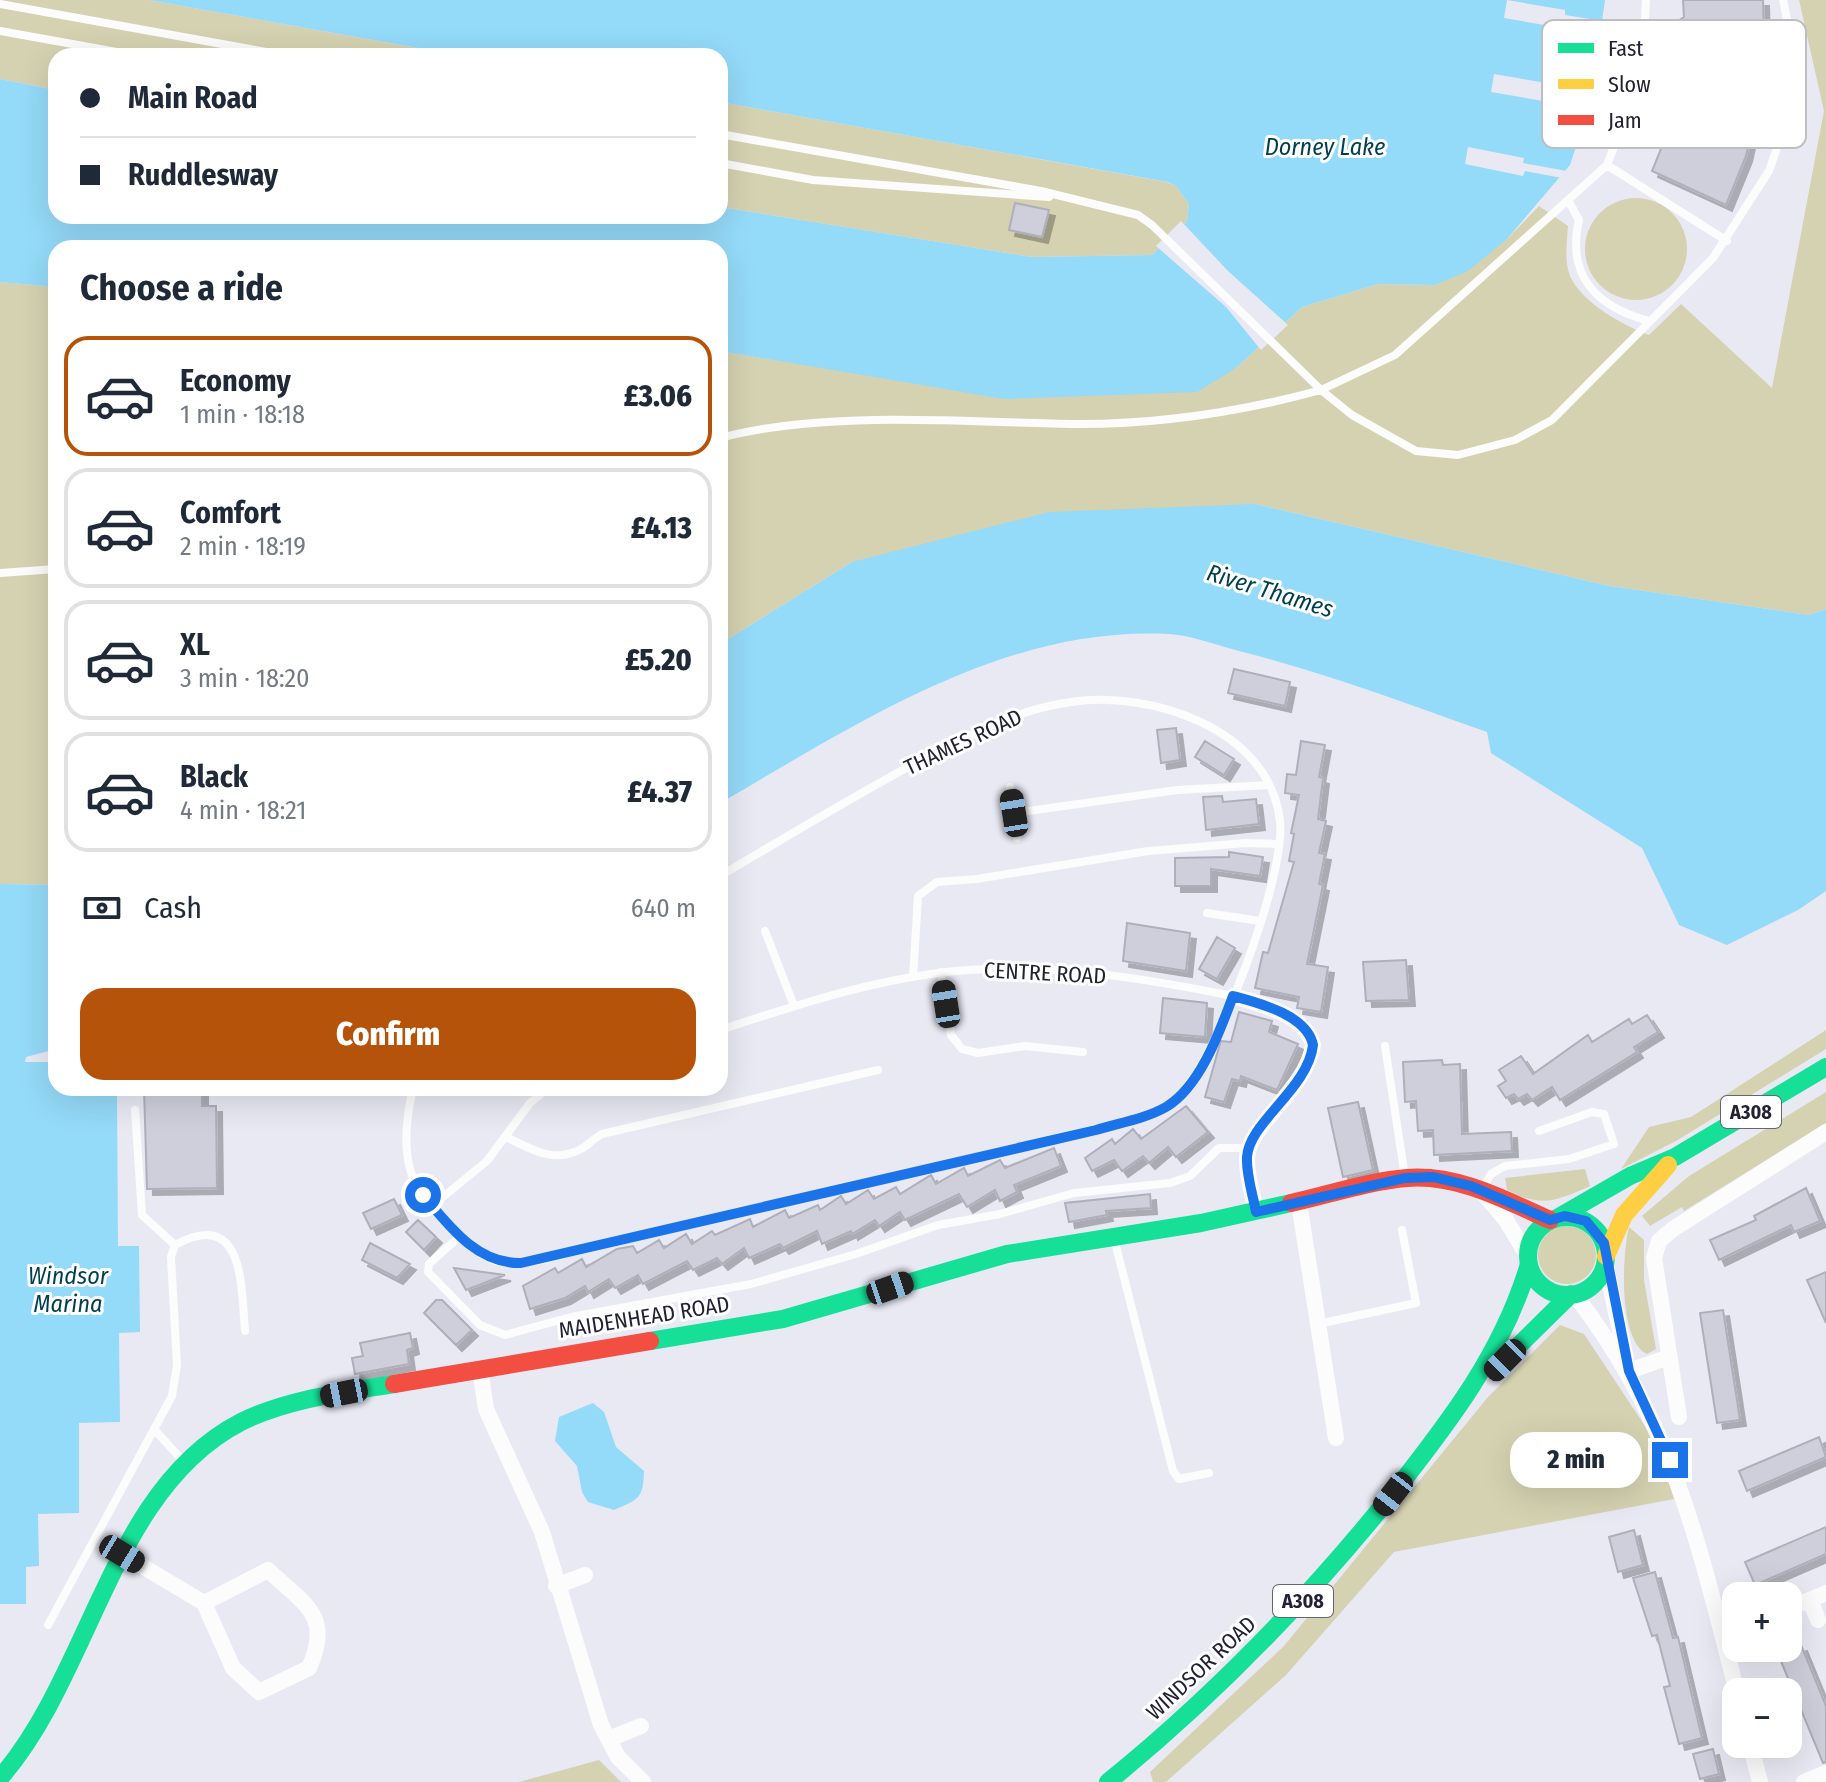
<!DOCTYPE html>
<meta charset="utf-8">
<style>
:root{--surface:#fff;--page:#f6f6f7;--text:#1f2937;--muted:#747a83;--line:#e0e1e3;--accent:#b45309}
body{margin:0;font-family:"Fira Sans Condensed",sans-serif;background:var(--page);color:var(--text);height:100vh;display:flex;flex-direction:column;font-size:30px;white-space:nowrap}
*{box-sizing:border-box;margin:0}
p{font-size:26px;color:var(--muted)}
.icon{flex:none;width:44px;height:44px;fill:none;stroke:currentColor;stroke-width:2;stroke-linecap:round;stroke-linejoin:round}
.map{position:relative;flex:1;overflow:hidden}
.panel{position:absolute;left:48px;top:240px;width:680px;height:856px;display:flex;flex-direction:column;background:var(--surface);border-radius:24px;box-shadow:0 8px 32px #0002}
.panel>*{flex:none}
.guide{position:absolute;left:48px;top:48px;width:680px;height:176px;border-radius:24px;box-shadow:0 8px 32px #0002;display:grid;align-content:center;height:176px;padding:0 32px;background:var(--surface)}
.buttons{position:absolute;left:1722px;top:1582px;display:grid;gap:16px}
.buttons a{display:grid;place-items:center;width:80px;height:80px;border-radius:16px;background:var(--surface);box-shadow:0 8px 32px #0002;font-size:40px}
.end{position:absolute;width:36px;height:36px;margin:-18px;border:10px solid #1a73e8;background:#fff;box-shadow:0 0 0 4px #fff}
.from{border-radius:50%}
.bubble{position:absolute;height:56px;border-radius:24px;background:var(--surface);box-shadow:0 8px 32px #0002;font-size:26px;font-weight:800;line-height:56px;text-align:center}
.car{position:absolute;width:24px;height:48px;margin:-24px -12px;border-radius:10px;box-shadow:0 0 6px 2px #0007;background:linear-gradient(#222 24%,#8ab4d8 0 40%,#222 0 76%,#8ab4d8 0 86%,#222 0)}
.guide b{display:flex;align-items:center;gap:28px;height:76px;font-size:30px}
.guide b+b{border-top:2px solid var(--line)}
.guide i{width:20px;height:20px;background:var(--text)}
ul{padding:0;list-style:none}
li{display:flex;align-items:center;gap:24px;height:120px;margin:0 16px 12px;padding:0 16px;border:4px solid var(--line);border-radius:24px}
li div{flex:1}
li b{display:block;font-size:30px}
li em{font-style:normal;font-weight:800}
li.current{border-color:var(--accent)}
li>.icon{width:72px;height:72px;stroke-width:1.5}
h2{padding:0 32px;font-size:36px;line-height:96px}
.pay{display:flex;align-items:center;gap:20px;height:88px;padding:0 32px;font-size:30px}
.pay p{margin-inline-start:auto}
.primary-button{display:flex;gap:16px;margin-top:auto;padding:16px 32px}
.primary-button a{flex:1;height:92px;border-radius:24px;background:var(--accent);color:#fff;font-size:32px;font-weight:800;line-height:92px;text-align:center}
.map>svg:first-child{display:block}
</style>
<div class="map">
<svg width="1826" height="1782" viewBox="0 0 1826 1782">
<defs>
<filter id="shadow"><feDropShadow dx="6" dy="6" stdDeviation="0" flood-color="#0004"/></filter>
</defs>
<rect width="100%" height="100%" fill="#e9e9f4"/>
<path fill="#d5d2b1" d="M0,0H149L463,56H56V90L0,79Z
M1799,0H1826V609L1809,615L1610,586L1255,504L852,562L720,644V351L845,371L1236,368L1302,307L1378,284L1436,285L1507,239L1539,206L1568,226C1567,243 1564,260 1570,276C1581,302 1624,326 1649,335L1681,304L1772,388L1824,111Z
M720,102L1167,182L1176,186L1189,204L1187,221L1152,255L1032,257L720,207Z
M1585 249a51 51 0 1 1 102 0a51 51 0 1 1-102 0Z
M0,282L56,287V885L0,884Z
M1826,1030V1049L1676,1141L1621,1169L1649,1127L1691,1117Z
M1826,1092V1123L1684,1211L1682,1207L1650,1226L1642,1216L1689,1176Z
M1585,1169L1590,1186C1556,1201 1542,1208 1507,1190L1505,1178Z
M1538 1255a29 29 0 1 1 58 0a29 29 0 1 1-58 0Z
M1629,1227L1644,1240V1280L1656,1349L1647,1354C1618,1340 1622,1255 1629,1227Z
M1560,1325L1584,1334L1657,1444L1674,1499L1394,1552L1286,1675L1166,1782H1153L1150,1772L1284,1646L1488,1397Z
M599,1760L621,1782H519Z"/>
<path fill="#94daf9" d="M149,0H1605L1590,104L1570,165L1507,239L1468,271L1435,285L1378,284L1302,307L1236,368L1197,392L1004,399L720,351V248H56V287L0,282V79L56,90V216H720V207L1032,257L1152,255L1187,221L1189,204L1176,186L1168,182L720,102V56H463Z
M1255,504L1610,586L1809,615L1826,609V891L1798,910L1727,945L1679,925L1642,848L1491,753L1487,732C1405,703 1324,672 1239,651C1216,645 1191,635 1168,634C1002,626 858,724 720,803V644L852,562L1049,512Z
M0,884L56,885V1049L26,1057L25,1062H56V1088H117L118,1246H139L140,1332L119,1333L120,1422L79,1423V1513L38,1514L39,1566L26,1567V1604H0Z
M593,1403L604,1412L616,1447L644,1471C643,1499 639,1499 614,1510L588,1502L582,1492L577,1466L555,1441L559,1417Z"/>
<path fill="#e9e9f4" d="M1507,0L1565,10V15L1603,21L1602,29L1563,22L1561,28L1504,18Z
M1494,74L1552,84V89L1592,96L1590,104L1550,97L1549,102L1491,92Z
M1468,147L1524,158L1523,163L1567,171L1562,178L1525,171L1523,176L1465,164Z
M1181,221L1228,271L1288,325L1261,350L1226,307L1156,246Z"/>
<path fill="#cfcfdc" stroke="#afafbc" stroke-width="2" filter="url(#shadow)" d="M1683,0H1763L1764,38L1759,98L1746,156L1726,205L1652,171L1663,144L1635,128L1669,127L1682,69L1685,38L1663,30L1684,17Z
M1015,203L1049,210L1042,237L1009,230Z
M1234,669L1290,682L1285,706L1228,693Z
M1176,728L1180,760L1161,763L1157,730Z
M1205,741L1234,759L1224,775L1195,757Z
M1301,741L1325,745L1319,777L1323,778L1318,819L1326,821L1319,853L1325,854L1319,884L1323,885L1307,964L1328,967L1321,1012L1297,1008L1299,997L1255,988L1263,952L1268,953L1294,862L1289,861L1294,834L1291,833L1299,795L1285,793L1287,774L1296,775Z
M1222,796L1223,802L1256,799L1259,824L1206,830L1203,797Z
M1229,852L1263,857L1260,876L1211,869V886H1175V858L1229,857Z
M1127,923L1190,933L1186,971L1123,961Z
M1217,937L1235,948L1217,979L1199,969Z
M1406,960L1409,1000L1366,1001L1363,962Z
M1163,998L1207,1003L1205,1037L1160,1033Z
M1239,1012L1272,1021L1269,1032L1298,1044L1277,1090L1241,1076L1240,1081L1232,1079L1224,1102L1205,1097L1219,1047L1221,1041L1231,1042Z
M1647,1015L1658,1032L1634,1047L1637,1052L1560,1100L1552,1087L1532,1100L1527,1094L1518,1099L1514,1094L1506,1098L1498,1086L1506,1081L1499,1070L1521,1056L1533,1074L1588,1035L1592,1042L1629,1019L1632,1024Z
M1442,1060L1443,1065L1460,1064L1462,1134L1511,1132L1512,1151L1434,1155L1433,1130L1418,1131L1416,1101L1405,1102L1403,1062Z
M144,1088H202V1106H216L217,1188L147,1189Z
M1358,1102L1373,1170L1343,1177L1328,1108Z
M1186,1106L1208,1132L1176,1157L1168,1147L1149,1163L1143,1156L1122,1171L1114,1160L1092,1171L1085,1158L1112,1139L1115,1144L1133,1129L1141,1139Z
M1054,1148L1061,1166L1014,1185L1017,1192L1000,1201L995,1190L967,1207L959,1194L905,1220L900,1212L879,1226L875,1220L852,1234L851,1231L822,1244L817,1231L783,1248L780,1244L749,1258L744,1248L722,1264L717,1258L693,1270L687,1261L643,1284L638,1275L615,1288L609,1279L588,1292L585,1286L565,1298L530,1309L523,1286L555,1268L558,1273L582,1259L586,1267L617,1249L633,1246L637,1253L659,1240L664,1248L686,1234L692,1244L712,1231L715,1235L750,1219L753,1227L785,1210L789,1218L818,1205L820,1210L841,1196L846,1204L868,1190L874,1199L896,1187L900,1194L931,1175L936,1184L964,1168L968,1176L1000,1160L1005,1168Z
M1806,1188L1820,1221L1794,1232L1791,1225L1719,1260L1710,1240L1756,1220L1754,1216Z
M1150,1194L1151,1208L1106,1211L1107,1215L1069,1222L1065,1203Z
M394,1199L402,1215L371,1229L363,1213Z
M418,1220L436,1237L424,1250L406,1232Z
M370,1243L410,1264L397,1278L362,1260Z
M454,1268L505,1275L466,1290Z
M1826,1272V1323L1807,1280Z
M436,1300H442L472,1330L456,1345L424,1313Z
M1723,1310L1740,1420L1717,1423L1700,1313Z
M410,1333L413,1348L407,1350L409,1364L355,1374L352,1358L363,1356L360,1343Z
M1819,1437L1826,1457L1747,1491L1739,1471Z
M1826,1527V1554L1755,1585L1745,1562Z
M1634,1530L1643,1565L1618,1572L1609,1537Z
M1655,1572L1673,1638L1678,1637L1702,1738L1679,1744L1664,1687L1670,1686L1657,1635L1652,1636L1633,1578Z
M1801,1645L1826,1706V1762L1823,1763L1778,1654Z
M1713,1749L1719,1774L1700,1779L1693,1754Z"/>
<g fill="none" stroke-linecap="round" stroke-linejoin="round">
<path stroke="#fcfcfd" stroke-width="8" d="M0,4L289,56
M0,31L139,56
M720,134L1041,191L1138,215L1152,225L1321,390L1395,355L1607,165L1642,73L1646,0
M720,163L813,180L1049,197
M1607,165L1727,241
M1568,200L1579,220C1566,276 1597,307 1649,321
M720,438C828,409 967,423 1079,424C1160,424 1244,411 1321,390L1352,415L1416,451L1458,455L1515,440L1552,420L1713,258L1769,171L1791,107L1792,43L1783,0
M0,573L56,569
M1010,787L1017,838
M1014,813L1177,790L1269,785
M1207,913L1260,921
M765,931L794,1006
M941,972L951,1035L962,1049L978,1053L1025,1046L1083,1052
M913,977L918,896L937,882L977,879L1148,851L1246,843L1279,844
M720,1030C796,1005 875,979 955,971C1048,962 1142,978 1233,996
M1385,1046L1405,1177
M413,1088C407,1114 403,1143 410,1169C417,1198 469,1254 499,1262C511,1265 524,1262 536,1261L1137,1119C1153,1113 1168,1108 1179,1096C1218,1056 1286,877 1280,821C1270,728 1149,690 1071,702C1018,709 971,734 925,758C855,795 788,836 720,876
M135,1110L142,1215L175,1245
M506,1137C531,1149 553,1164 581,1149C588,1145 594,1138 602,1134L878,1070
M1481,1190L1491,1174L1505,1166L1569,1159L1614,1144L1604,1114L1592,1112L1539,1131
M432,1206L487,1161L530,1103L548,1088
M460,1236L429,1264L428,1272L480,1325L505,1335L571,1317L751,1284L856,1254L938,1225L1000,1214L1074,1193L1170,1183L1190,1176L1219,1148H1249
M1114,1238L1173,1471L1179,1479L1209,1473
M1318,1324L1416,1303L1402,1230
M154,1429L183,1461
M48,1625L172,1396L177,1365L171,1257L175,1245C245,1207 241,1287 245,1331"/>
<path stroke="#fcfcfd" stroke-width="16" d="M1233,996C1259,1003 1306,1015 1313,1045C1307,1089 1250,1123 1247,1157C1246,1174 1253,1195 1256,1212
M1483,1193L1506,1220L1528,1257
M1299,1203L1336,1438
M1605,1262L1626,1358
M1574,1294C1672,1419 1698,1542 1737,1692
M480,1369L486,1409L542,1532L601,1725L618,1757L643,1782
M1629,1371L1669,1357
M1679,1417L1654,1258L1659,1241L1673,1229L1826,1132
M122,1554L204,1603L233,1668L259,1692L309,1668C333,1615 304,1604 268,1570L204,1603
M556,1586L585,1575
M1810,1600L1818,1620
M1788,1609L1826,1593
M609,1739L641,1726
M1750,1744L1760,1782
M1804,1782L1826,1773"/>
<path stroke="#16e098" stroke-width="18" d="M1528 1256a39 39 0 1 1 78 0a39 39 0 1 1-78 0Z
M1557,1218L1630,1176L1675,1157L1826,1067
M650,1341L783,1319L1007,1254L1201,1223L1291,1203
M1496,1368L1571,1294
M0,1778C92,1673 111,1489 241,1422C287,1399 345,1392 394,1384
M1108,1782C1214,1696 1308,1599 1394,1492C1450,1421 1503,1352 1529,1264"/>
<path stroke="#ffcf43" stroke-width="18" d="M1606,1256L1624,1215L1668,1165"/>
<path stroke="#f24e42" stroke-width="18" d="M1291,1203C1328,1195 1369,1181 1407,1178C1458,1174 1505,1200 1550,1220
M394,1384L650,1341"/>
</g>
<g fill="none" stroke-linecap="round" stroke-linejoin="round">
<path stroke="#1a73e8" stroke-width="10" d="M423,1195C449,1226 477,1264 521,1263L1096,1130C1119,1123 1145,1119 1166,1107C1200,1087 1220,1031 1233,996C1259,1003 1307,1015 1313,1045C1308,1089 1249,1122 1247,1157C1246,1175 1253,1195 1256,1212L1405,1178L1433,1177L1471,1186L1550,1220L1565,1216L1586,1221L1604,1243L1629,1371L1670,1460"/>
</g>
<g text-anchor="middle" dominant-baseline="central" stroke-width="6" stroke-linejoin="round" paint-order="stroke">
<g fill="#fff" stroke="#656472" stroke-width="2">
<rect x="1721" y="1096" width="60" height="32" rx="6"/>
<rect x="1273" y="1585" width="60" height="32" rx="6"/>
</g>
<g font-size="20" font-weight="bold" fill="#232235">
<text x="1751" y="1112">A308</text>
<text x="1303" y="1601">A308</text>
</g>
<g font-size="22" fill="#232235" stroke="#fff">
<text transform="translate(963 742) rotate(-25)">THAMES ROAD</text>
<text transform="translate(1045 973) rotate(3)">CENTRE ROAD</text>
<text transform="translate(644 1317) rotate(-9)">MAIDENHEAD ROAD</text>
<text transform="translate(1201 1668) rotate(-43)">WINDSOR ROAD</text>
</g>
<g font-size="24" font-style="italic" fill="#003f52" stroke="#fff">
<text x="1325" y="147">Dorney Lake</text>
<text transform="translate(1270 591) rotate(17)">River Thames</text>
<text x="68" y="1276">Windsor<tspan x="68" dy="28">Marina</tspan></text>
</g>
</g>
<rect x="1542" y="20" width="264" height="128" rx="12" fill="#fff" stroke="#bdbdc2" stroke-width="2"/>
<rect x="1558" y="43" width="36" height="10" fill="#16e098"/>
<rect x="1558" y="79" width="36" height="10" fill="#ffcf43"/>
<rect x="1558" y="115" width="36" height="10" fill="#f24e42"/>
<g font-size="22" fill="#232235">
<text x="1608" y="56">Fast</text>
<text x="1608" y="92">Slow</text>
<text x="1608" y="128">Jam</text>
</g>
</svg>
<div class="buttons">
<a>+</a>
<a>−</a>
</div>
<i class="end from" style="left:423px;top:1195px"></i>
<i class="end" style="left:1670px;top:1460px"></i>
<div class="bubble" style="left:1510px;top:1432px;width:132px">2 min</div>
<i class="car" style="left:1014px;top:813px;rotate:351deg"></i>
<i class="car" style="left:946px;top:1004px;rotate:351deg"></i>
<i class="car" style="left:890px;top:1288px;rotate:71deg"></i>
<i class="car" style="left:1505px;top:1360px;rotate:225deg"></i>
<i class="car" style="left:344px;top:1393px;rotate:259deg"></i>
<i class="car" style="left:1393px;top:1494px;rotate:218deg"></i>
<i class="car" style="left:122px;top:1554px;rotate:121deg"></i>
<div class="guide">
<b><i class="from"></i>Main Road</b>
<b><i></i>Ruddlesway</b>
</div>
<section class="panel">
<h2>Choose a ride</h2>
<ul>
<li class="current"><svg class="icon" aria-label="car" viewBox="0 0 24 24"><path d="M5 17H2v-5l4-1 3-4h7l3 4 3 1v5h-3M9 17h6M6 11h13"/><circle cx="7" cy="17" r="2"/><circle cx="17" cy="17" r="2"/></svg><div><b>Economy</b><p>1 min · 18:18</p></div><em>£3.06</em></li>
<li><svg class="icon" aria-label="car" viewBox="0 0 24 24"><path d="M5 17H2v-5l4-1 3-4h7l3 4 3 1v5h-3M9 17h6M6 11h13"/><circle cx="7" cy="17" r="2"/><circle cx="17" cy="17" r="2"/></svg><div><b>Comfort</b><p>2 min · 18:19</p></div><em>£4.13</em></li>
<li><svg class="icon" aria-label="car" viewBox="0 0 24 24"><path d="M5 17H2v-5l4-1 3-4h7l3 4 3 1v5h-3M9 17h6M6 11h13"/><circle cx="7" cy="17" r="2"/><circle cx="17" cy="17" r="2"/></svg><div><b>XL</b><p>3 min · 18:20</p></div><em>£5.20</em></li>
<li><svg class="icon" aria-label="car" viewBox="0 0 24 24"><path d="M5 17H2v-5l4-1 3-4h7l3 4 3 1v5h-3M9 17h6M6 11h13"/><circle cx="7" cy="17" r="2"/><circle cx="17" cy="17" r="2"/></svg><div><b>Black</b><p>4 min · 18:21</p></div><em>£4.37</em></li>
</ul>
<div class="pay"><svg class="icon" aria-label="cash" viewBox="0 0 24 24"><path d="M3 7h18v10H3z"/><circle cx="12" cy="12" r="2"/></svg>Cash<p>640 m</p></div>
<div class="primary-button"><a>Confirm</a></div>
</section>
</div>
